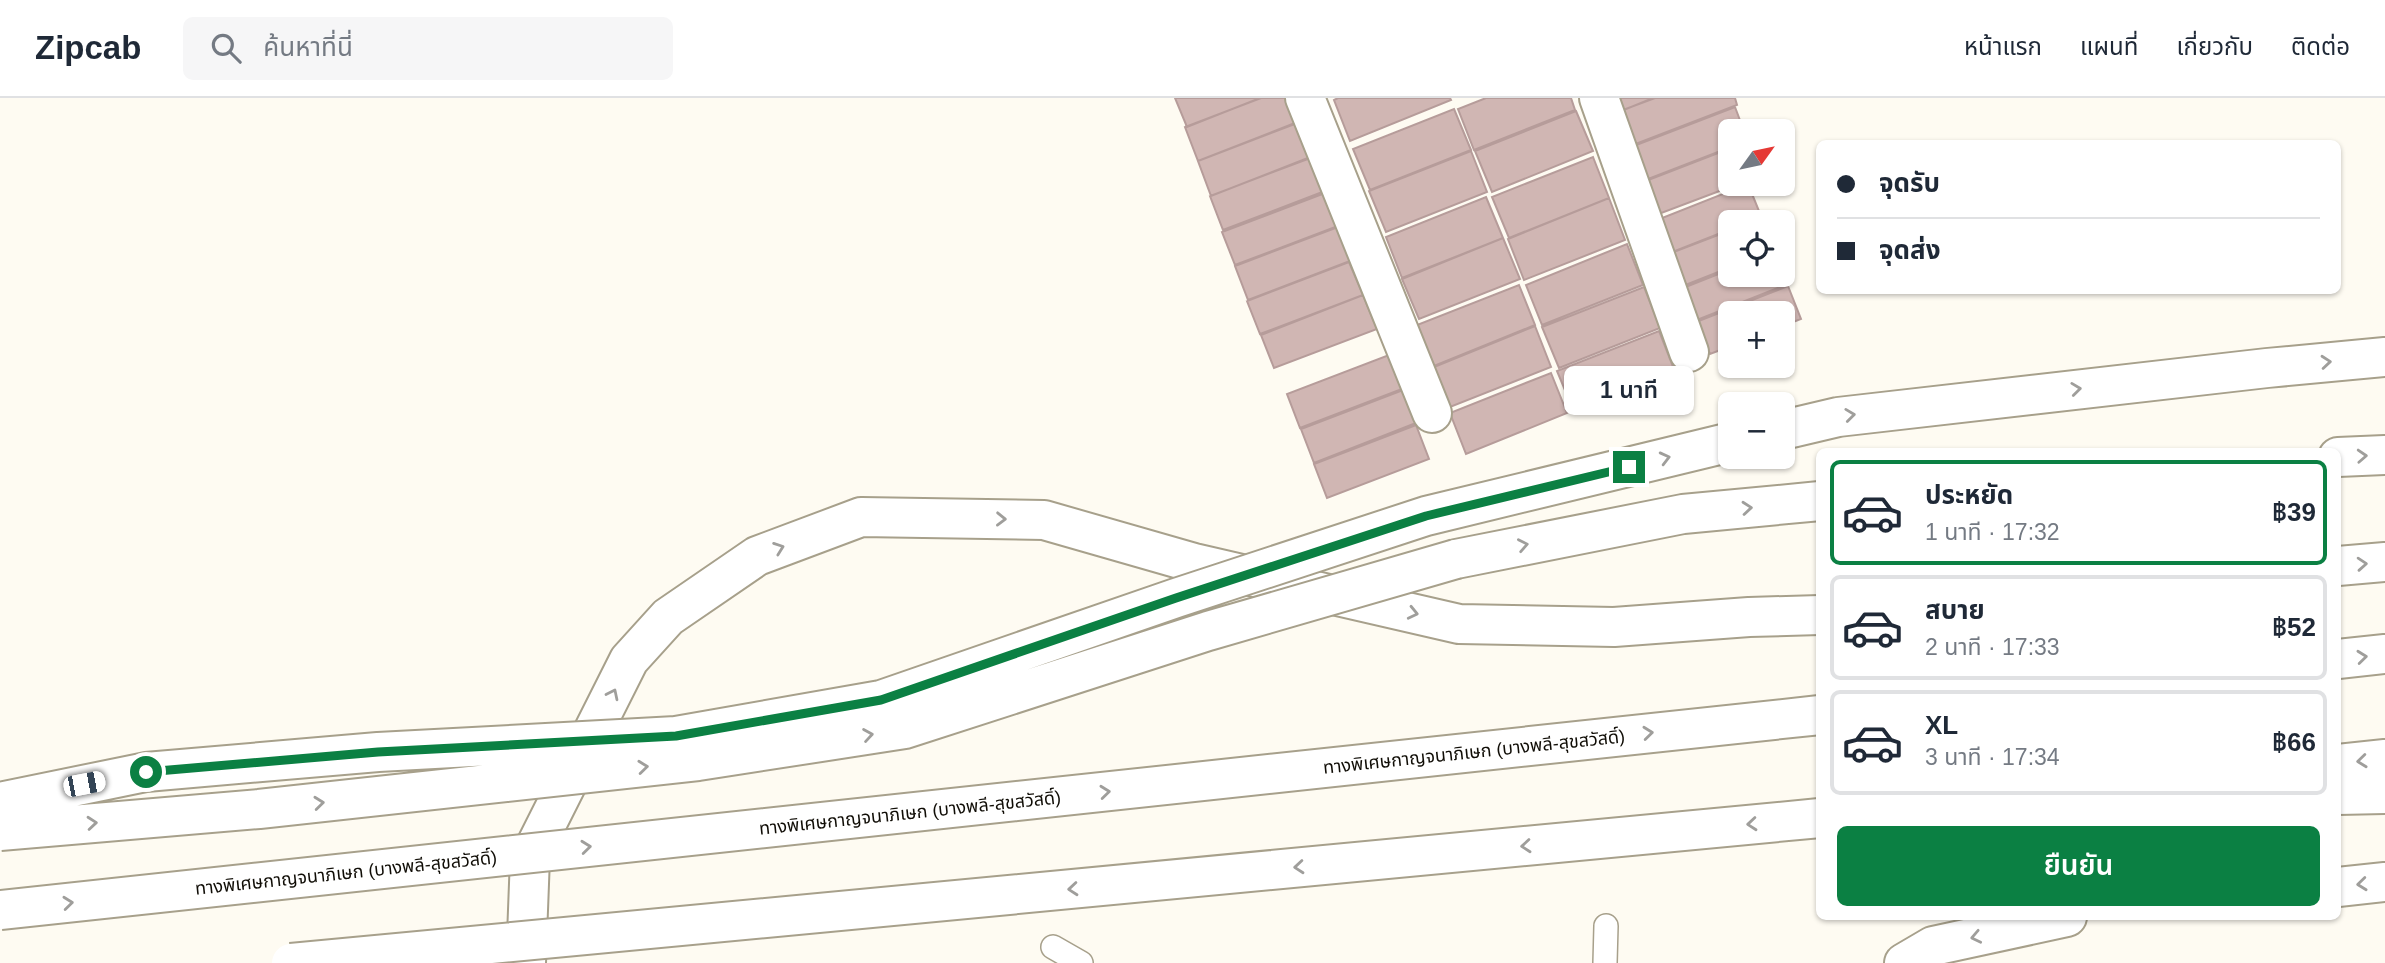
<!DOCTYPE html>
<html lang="th">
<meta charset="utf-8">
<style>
:root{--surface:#fff;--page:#f6f6f7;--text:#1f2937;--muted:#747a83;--line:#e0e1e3;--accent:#0b8043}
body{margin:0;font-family:Helvetica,"Noto Sans Thai",sans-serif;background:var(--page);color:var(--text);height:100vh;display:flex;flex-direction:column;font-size:26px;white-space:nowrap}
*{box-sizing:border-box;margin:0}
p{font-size:23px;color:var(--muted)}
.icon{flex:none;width:38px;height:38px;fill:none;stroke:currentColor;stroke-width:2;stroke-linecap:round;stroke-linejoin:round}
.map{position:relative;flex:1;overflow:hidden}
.side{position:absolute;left:1816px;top:350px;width:525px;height:472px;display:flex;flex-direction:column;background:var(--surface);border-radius:10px;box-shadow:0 2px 5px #0004}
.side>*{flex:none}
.hud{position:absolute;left:1816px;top:42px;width:525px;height:154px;border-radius:10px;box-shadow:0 2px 5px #0004;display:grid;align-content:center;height:154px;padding:0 21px;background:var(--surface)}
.needle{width:46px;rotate:57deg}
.fabs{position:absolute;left:1718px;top:21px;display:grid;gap:14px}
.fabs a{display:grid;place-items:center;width:77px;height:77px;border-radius:10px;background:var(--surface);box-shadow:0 2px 5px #0004;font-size:35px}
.end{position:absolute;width:32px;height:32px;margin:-16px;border:9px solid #0b8043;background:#fff;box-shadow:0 0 0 4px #fff}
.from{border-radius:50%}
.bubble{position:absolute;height:49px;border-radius:10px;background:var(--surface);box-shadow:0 2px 5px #0004;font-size:23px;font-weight:600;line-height:49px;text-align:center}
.car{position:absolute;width:21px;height:42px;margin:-21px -10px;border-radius:9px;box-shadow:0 0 5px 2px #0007;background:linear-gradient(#fff 24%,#345 0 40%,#fff 0 76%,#345 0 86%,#fff 0)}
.hud b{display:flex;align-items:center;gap:24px;height:66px;font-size:26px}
.hud b+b{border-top:2px solid var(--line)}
.hud i{width:18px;height:18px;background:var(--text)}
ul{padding:12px 0 0;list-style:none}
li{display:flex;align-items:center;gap:21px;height:105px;margin:0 14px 10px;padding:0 7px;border:4px solid var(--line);border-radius:10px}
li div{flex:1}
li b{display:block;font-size:26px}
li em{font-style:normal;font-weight:600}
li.current{border-color:var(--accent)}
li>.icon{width:63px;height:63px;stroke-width:1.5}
.primary-button{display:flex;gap:14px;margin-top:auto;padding:14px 21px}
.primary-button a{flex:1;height:80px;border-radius:10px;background:var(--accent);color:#fff;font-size:28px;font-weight:600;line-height:80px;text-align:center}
header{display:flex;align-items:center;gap:42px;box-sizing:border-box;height:98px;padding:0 35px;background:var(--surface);border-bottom:2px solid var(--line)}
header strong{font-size:33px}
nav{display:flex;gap:38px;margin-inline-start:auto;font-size:24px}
.search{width:490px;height:63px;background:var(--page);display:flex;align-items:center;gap:18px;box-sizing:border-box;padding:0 24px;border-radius:10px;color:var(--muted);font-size:26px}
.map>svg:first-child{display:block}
</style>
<header>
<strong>Zipcab</strong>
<div class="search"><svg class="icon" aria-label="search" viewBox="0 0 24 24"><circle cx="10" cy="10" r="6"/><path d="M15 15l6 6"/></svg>ค้นหาที่นี่</div>
<nav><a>หน้าแรก</a><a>แผนที่</a><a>เกี่ยวกับ</a><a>ติดต่อ</a></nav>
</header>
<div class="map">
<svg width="2385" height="865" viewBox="0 0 2385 865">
<rect width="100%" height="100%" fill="#fefbf2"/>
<path fill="#d0b6b3" stroke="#b69c9a" stroke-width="2" d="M1175,0H1260L1187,29Z
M1261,0H1291L1300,23L1198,63L1185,29Z
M1338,0H1450L1451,2L1350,43L1334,2Z
M1486,0H1571L1575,12L1474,52L1458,11Z
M1614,0H1653L1619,14Z
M1655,0H1735L1737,7L1633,47L1620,13Z
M1735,9L1744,33H1731V49L1643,83L1631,49Z
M1454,11L1471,52L1370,92L1353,51Z
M1576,13L1593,53L1492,94L1475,53Z
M1300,24L1313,58L1211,98L1198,63Z
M1731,50V86H1738L1656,117L1643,84Z
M1471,53L1487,94L1386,134L1369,93Z
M1313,59L1325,93L1223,132L1210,98Z
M1593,59L1609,100L1509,140L1492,99Z
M1748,86L1761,118L1747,124H1731V131L1670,155L1657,122Z
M1325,95L1338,128L1235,167L1222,134Z
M1486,99L1503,140L1402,180L1386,139Z
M1609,100L1625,142L1524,182L1508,141Z
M1338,129L1350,163L1248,202L1235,168Z
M1731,132V169L1683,188L1671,155Z
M1503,140L1520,181L1419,221L1402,181Z
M1627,146L1643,187L1542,227L1526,187Z
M1349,164L1363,197L1260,236L1247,203Z
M1731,171V177H1783V174L1788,186L1697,222L1683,190Z
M1519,187L1535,227L1434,268L1417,227Z
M1788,188L1801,221L1783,228V215H1731V248L1710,256L1696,224Z
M1644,189L1660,230L1559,270L1542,229Z
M1363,197L1377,231L1274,270L1261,237Z
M1535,228L1551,269L1450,309L1434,269Z
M1659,233L1675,274L1574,314L1557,273Z
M1389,257L1402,291L1300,330L1287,296Z
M1551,275L1567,315L1466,356L1450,315Z
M1403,292L1416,325L1314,365L1301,331Z
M1416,327L1429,361L1327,400L1314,366Z"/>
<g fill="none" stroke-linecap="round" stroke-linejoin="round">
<g stroke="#a7a08b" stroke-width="26">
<path id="service" d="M1053,849L1081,865
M1605,865L1606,828"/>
</g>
<g stroke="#a7a08b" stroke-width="42">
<path id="minor" d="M1305,0L1432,315
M1599,0L1689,254"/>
</g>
<g stroke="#a7a08b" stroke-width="42">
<path id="motorway" d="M1783,332L1838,319L2267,270L2385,259
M2338,359L2385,357
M1456,461L1683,416L1820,403
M2338,468L2385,464
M2338,561L2385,556
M2338,666L2385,661
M2338,697L2385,696
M2338,789L2385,784
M526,865L530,759L629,562L668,519L757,458L861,419L1044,422L1194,465L1459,526L1614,529L1749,519L1820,517
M1904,865L1933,848L2067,819"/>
</g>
<use href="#service" stroke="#fff" stroke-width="23"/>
<use href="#minor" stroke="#fff" stroke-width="38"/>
<use href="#motorway" stroke="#fff" stroke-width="38"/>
<g stroke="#a7a08b" stroke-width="42" stroke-linecap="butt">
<path id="motorway-bridge" d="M0,704L146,674L378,654L676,638L881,602L1176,500L1426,418L1731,344
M0,733L259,711L698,663L905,631L1208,533L1456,461
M0,812L1820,617
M291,865L1820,720"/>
</g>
<use href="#motorway-bridge" stroke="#fff" stroke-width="38"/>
</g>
<defs><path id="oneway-chevron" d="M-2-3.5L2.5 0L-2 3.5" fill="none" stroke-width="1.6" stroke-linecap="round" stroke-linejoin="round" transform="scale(1.75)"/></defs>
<g stroke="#9f9e9b">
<use href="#oneway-chevron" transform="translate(2326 264) rotate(-5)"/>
<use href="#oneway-chevron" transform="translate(2076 291) rotate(-7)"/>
<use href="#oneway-chevron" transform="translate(1850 317) rotate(-7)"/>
<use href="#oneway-chevron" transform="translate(2362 358) rotate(-3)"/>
<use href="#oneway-chevron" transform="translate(1665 360) rotate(-14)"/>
<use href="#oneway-chevron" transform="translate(1747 410) rotate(-5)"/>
<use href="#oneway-chevron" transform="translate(1001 421) rotate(1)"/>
<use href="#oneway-chevron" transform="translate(1523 447) rotate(-11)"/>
<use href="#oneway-chevron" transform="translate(779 450) rotate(-20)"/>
<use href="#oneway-chevron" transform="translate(2362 466) rotate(-4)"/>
<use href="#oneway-chevron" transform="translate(1413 515) rotate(13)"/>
<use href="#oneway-chevron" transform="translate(2362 559) rotate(-6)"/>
<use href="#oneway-chevron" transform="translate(613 596) rotate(-64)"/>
<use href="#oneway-chevron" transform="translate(1648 635) rotate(-6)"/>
<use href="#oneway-chevron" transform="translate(868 637) rotate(-9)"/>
<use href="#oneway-chevron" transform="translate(2362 663) rotate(174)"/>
<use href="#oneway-chevron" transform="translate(643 669) rotate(-6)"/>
<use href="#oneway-chevron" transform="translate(1105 694) rotate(-6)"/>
<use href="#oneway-chevron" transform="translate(319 705) rotate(-6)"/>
<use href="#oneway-chevron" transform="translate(92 725) rotate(-5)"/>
<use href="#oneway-chevron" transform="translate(1752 726) rotate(175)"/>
<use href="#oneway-chevron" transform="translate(1526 748) rotate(175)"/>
<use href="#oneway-chevron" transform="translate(586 749) rotate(-6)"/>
<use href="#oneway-chevron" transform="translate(1299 769) rotate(175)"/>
<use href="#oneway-chevron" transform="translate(2362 786) rotate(174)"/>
<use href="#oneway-chevron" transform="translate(1073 791) rotate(175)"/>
<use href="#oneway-chevron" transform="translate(68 805) rotate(-6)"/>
<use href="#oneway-chevron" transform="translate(1976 839) rotate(168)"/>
</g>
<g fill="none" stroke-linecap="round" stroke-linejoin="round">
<path stroke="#0b8043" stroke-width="9" d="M146,674L378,654L676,638L881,602L1176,500L1426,418L1629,369"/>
</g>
<g text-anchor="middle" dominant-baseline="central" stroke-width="7" stroke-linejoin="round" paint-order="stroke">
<g font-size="18" fill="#100d06" stroke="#fff">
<text transform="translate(1474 654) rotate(-6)">ทางพิเศษกาญจนาภิเษก (บางพลี-สุขสวัสดิ์)</text>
<text transform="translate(910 715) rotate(-6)">ทางพิเศษกาญจนาภิเษก (บางพลี-สุขสวัสดิ์)</text>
<text transform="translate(346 775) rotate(-6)">ทางพิเศษกาญจนาภิเษก (บางพลี-สุขสวัสดิ์)</text>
</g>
</g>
</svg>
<div class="fabs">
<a><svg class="needle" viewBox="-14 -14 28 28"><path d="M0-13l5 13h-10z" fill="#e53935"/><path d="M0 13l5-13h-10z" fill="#747a83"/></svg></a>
<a><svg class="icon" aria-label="locate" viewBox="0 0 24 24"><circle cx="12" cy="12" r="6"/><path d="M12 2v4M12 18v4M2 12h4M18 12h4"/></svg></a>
<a>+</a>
<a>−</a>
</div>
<i class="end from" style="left:146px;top:674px"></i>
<i class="end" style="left:1629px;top:369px"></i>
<div class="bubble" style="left:1564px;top:268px;width:130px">1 นาที</div>
<i class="car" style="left:84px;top:686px;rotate:79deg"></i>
<div class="hud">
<b><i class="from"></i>จุดรับ</b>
<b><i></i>จุดส่ง</b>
</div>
<section class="side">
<ul>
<li class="current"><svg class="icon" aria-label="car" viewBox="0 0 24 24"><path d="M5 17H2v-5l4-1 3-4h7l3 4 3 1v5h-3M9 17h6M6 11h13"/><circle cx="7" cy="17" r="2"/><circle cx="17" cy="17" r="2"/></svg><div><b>ประหยัด</b><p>1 นาที · 17:32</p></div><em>฿39</em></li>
<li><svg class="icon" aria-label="car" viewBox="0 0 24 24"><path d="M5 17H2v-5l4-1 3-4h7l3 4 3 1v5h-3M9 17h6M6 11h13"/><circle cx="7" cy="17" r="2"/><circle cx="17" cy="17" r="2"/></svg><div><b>สบาย</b><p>2 นาที · 17:33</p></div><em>฿52</em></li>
<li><svg class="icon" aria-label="car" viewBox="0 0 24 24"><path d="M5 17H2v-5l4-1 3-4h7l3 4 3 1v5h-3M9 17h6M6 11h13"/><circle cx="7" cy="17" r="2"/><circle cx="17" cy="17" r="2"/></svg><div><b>XL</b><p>3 นาที · 17:34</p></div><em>฿66</em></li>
</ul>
<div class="primary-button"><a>ยืนยัน</a></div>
</section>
</div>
